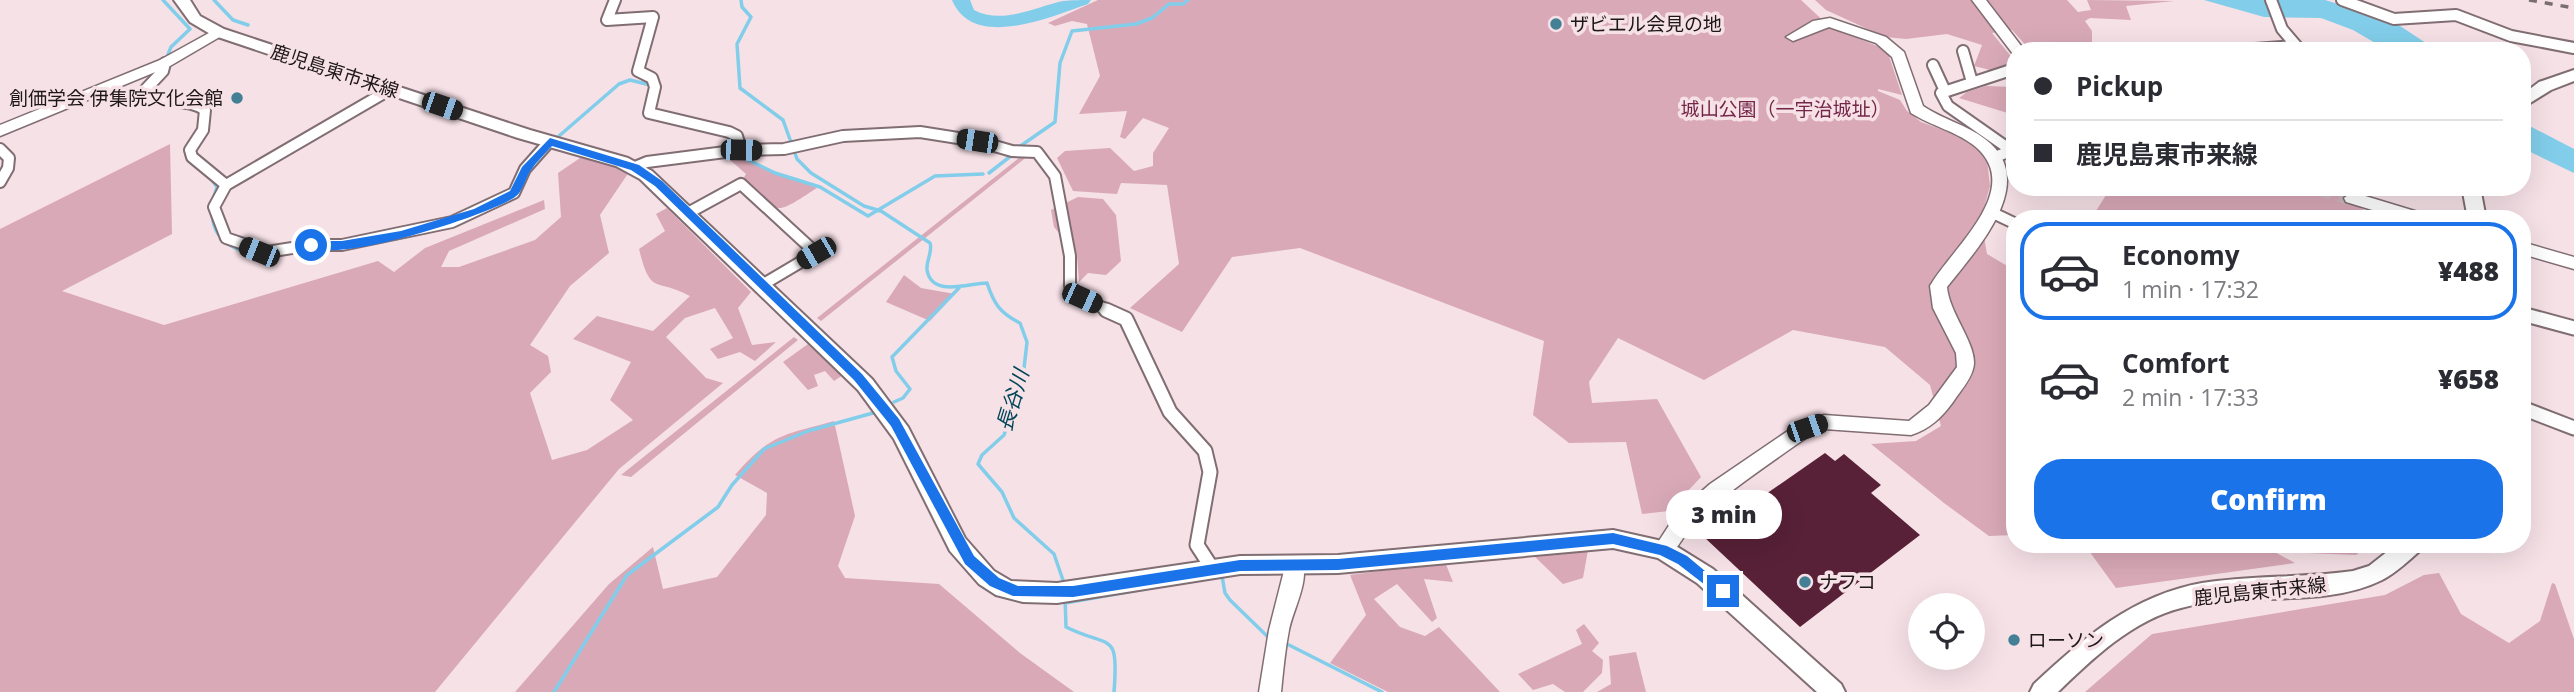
<!DOCTYPE html>
<meta charset="utf-8">
<style>
:root{--surface:#fff;--page:#f2f2f3;--text:#2b2b33;--muted:#7c7c81;--line:#e1e1e2;--accent:#1a73e8}
body{margin:0;font-family:"Open Sans","Noto Sans JP",sans-serif;background:var(--page);color:var(--text);height:100vh;display:flex;flex-direction:column;font-size:26px;white-space:nowrap}
*{box-sizing:border-box;margin:0}
p{font-size:23px;color:var(--muted)}
.icon{flex:none;width:38px;height:38px;fill:none;stroke:currentColor;stroke-width:2;stroke-linecap:round;stroke-linejoin:round}
.map{position:relative;flex:1;overflow:hidden}
.sheet{position:absolute;left:2006px;top:210px;width:525px;height:343px;display:flex;flex-direction:column;background:var(--surface);border-radius:28px;box-shadow:0 7px 28px #0002}
.sheet>*{flex:none}
.banner{position:absolute;left:2006px;top:42px;width:525px;height:154px;border-radius:28px;box-shadow:0 7px 28px #0002;display:grid;align-content:center;height:154px;padding:0 28px;background:var(--surface)}
.buttons{position:absolute;left:1908px;top:593px;display:grid;gap:14px}
.buttons a{display:grid;place-items:center;width:77px;height:77px;border-radius:50%;background:var(--surface);box-shadow:0 7px 28px #0002;font-size:35px}
.end{position:absolute;width:32px;height:32px;margin:-16px;border:9px solid #1a73e8;background:#fff;box-shadow:0 0 0 4px #fff}
.from{border-radius:50%}
.bubble{position:absolute;height:49px;border-radius:24px;background:var(--surface);box-shadow:0 7px 28px #0002;font-size:23px;font-weight:800;line-height:49px;text-align:center}
.car{position:absolute;width:21px;height:42px;margin:-21px -10px;border-radius:9px;box-shadow:0 0 5px 2px #0007;background:linear-gradient(#222 24%,#8ab4d8 0 40%,#222 0 76%,#8ab4d8 0 86%,#222 0)}
.banner b{display:flex;align-items:center;gap:24px;height:66px;font-size:26px}
.banner b+b{border-top:2px solid var(--line)}
.banner i{width:18px;height:18px;background:var(--text)}
ul{padding:12px 0 0;list-style:none}
li{display:flex;align-items:center;gap:21px;height:98px;margin:0 14px 10px;padding:0 14px;border:4px solid transparent;border-radius:28px}
li div{flex:1}
li b{display:block;font-size:26px}
li em{font-style:normal;font-weight:800}
li.selected{border-color:var(--accent)}
li>.icon{width:63px;height:63px;stroke-width:1.5}
.primary-button{display:flex;gap:14px;margin-top:auto;padding:14px 28px}
.primary-button a{flex:1;height:80px;border-radius:28px;background:var(--accent);color:#fff;font-size:28px;font-weight:800;line-height:80px;text-align:center}
.map>svg:first-child{display:block}
</style>
<div class="map">
<svg width="2574" height="692" viewBox="0 0 2574 692">
<rect width="100%" height="100%" fill="#f6e1e7"/>
<path fill="#d9a9b8" d="M1098,0H1801L1830,27L1887,50L1902,95L1878,89V91L1900,100L1907,111L1921,122L1968,139L1987,160L1990,186L1981,219L1987,254L2014,270V535L1989,536L1944,503L1871,444L1916,441L1941,426L1930,385L1885,347L1793,330L1704,380L1618,338L1589,382L1592,403L1657,399L1701,477L1669,511L1642,514L1626,442L1569,443L1533,415L1544,341L1300,248L1232,257L1182,332L1130,308L1179,264L1167,185L1121,183L1117,194L1073,191L1057,158L1065,151L1110,148L1134,171L1153,166V153L1169,128L1143,118L1125,139L1120,137L1127,111L1079,114L1100,76L1087,24L1072,21L1055,26L1048,23Z
M1815,0H2067L2078,12L2091,10L2087,0L2174,1L2126,6L2131,20L2090,18L2085,21L2092,31V51H2031L2012,30L1992,33L2014,60V76L1974,66L1982,45L1947,34L1906,39L1885,37L1826,10Z
M1986,86L2014,87V115L1959,98L1967,92Z
M170,144L172,234L62,291L164,325L378,261L394,272L425,248L544,200L545,209L449,251L441,267H459L535,240L561,217L558,173L583,156L629,172L600,215L609,253L570,286L530,345L548,356L551,372L530,393L552,460L587,450L633,420L610,400L631,362L573,339L597,316L653,331L690,296C655,277 651,297 639,249L665,231L656,214L667,208L751,292L738,308L752,345L776,342L755,361L740,352L718,359L710,349L733,338L715,308L685,318L666,337L706,378L723,383L619,469L435,692H0V229Z
M1024,154L1028,156L821,321L817,318Z
M736,156L817,188C773,216 780,216 743,179L746,174L729,159Z
M2111,187H2371L2376,196L2349,192L2348,201L2368,212L2365,219H2091Z
M1078,197L1103,199L1116,215L1121,261L1106,275L1088,273L1079,282L1077,255L1054,227L1051,210Z
M904,275L921,288L955,294L930,321L886,302Z
M794,337L798,340L631,477L621,475Z
M808,344L843,375L834,381L825,371L814,375L818,386L808,390L783,362Z
M834,421L855,516L838,566L845,578L939,584L1020,653L1074,692H515L609,584L653,547L663,589L717,577L766,515L767,493L735,475C770,434 784,435 834,421Z
M2084,544H2260L2295,563L2116,588Z
M2304,544H2370L2356,555L2307,553Z
M1588,550L1583,578L1563,584L1533,555Z
M1445,562L1453,582L1424,579L1437,618L1432,622L1397,584L1374,599L1400,627L1425,636L1439,627L1500,692H1388L1330,663L1366,615L1350,575Z
M2439,573L2461,614L2509,643L2540,621L2552,583L2555,584L2574,639V692H2085L2152,634L2385,595L2424,575Z
M1584,624L1599,643L1592,651L1603,660L1602,673L1583,692H1565L1553,684L1533,690L1518,674L1582,644L1576,630Z
M1636,652L1646,692H1597L1611,684L1609,656Z"/>
<path fill="#82ceea" d="M2204,0H2325L2391,20L2438,51H2389L2353,30L2321,18L2264,17Z
M2522,122L2574,149V173L2522,148Z"/>
<g fill="none" stroke-linecap="round" stroke-linejoin="round">
<path stroke="#82ceea" stroke-width="3.5" d="M163,0L190,29L171,47L167,57
M214,0L233,20L248,25
M741,0L742,7L751,17L737,44L740,88L783,120L797,159L811,173L864,206L881,211L930,243C933,252 926,260 927,270C932,298 969,283 987,283C994,304 1000,313 1020,323L1027,342L1023,377L1004,435L982,455L978,464L1002,492L1014,518L1054,554L1065,586
M559,136L619,84L630,80L650,85
M1019,147L1055,122L1060,63L1072,31L1136,24L1152,18L1169,4H1183L1188,0
M738,155L775,173L820,187L868,216L935,176L983,174
M989,173L1012,155
M212,180L217,187C203,228 220,250 262,255
M485,212L506,202
M371,244L428,232
M894,402L903,398L910,389L896,371L892,357L959,288
M1222,576L1225,593L1230,600L1269,638
M1065,597L1066,627C1110,649 1119,629 1114,692
M1065,603L1145,589
M1289,645L1382,692
M554,692L627,575L718,507L732,485L764,449L808,431L873,413"/>
<path fill="#82ceea" fill-rule="evenodd" d="M952,0H970L974,10C1002,25 1035,7 1063,1C1071,0 1082,0 1091,0L1088,4C1050,17 973,51 952,0Z"/>
</g>
<path fill="#582137" d="M1825,453L1835,461L1844,454L1881,485L1871,493L1920,535L1800,627L1704,537Z"/>
<g fill="none" stroke-linecap="round" stroke-linejoin="round">
<path stroke="#cbb9be" stroke-width="16" stroke-dasharray="16 8" stroke-linecap="butt" d="M2317,187L2352,198"/>
<g stroke="#806e73" stroke-width="14">
<path id="street-far1" d="M615,0L607,20L653,17L638,71L652,78L655,87L649,113L729,132L737,136L741,150
M2271,0L2282,29L2300,50
M2342,0L2394,19L2456,15L2511,36L2574,48
M1963,51L1972,82
M2228,51L2295,46
M165,63L163,71L145,90C161,109 186,96 205,110L203,130L190,150L192,157L226,185L214,207L226,238L267,252L311,245H342L452,222L514,193L525,169L549,142
M1933,65L1945,91
M0,149L9,158L8,168L0,182
M1995,157L2008,152L2005,146L1948,106L1941,93L2014,69
M635,167L647,162L741,150L784,149L843,136L920,132L977,141L1012,151L1037,152L1055,176L1070,256V286L1082,298L1110,311
M226,185L391,89
M688,213L741,184L816,253L762,285
M1993,213L2014,223"/>
</g>
<g stroke="#806e73" stroke-width="17">
<path id="street" d="M1106,310L1126,319L1170,412L1205,451L1210,472L1197,545L1212,568
M2522,314L2574,328
M2522,408L2574,428"/>
</g>
<g stroke="#806e73" stroke-width="3">
<path id="secondary" d="M1972,0H1986L2025,51H2014L2013,54Z
M1830,18L1886,37L1904,52L1923,106C1942,119 1967,125 1985,139C2041,181 1976,250 1947,287C1949,314 1980,348 1973,369C1970,381 1960,391 1953,402C1942,417 1930,429 1911,435L1824,429L1813,433C1773,461 1733,488 1696,520C1684,531 1675,563 1656,556L1653,550L1677,513L1710,484L1801,422L1824,415L1909,421L1929,405L1957,367L1956,353L1933,308L1930,286C1950,250 2024,191 1977,148C1959,132 1931,126 1911,113L1892,57L1876,43L1829,27L1793,41L1786,37L1813,21Z
M218,28L225,32L223,35L170,66L0,136V125L160,60Z
M2352,192L2428,215L2430,219H2402L2346,202L2344,198Z
M2522,242L2574,257V269L2522,254Z
M1294,556L1301,559C1311,579 1293,609 1289,630C1285,650 1283,672 1281,692H1259L1269,630L1287,559Z"/>
</g>
<g stroke="#806e73" stroke-width="4">
<path id="primary" d="M174,0H190L200,16L224,29L530,130L628,158L652,171L872,379L908,427L965,538L994,571L1011,581L1057,583L1240,556L1338,555L1613,530L1671,543L1713,569L1841,684L1845,692H1817L1697,583L1658,558L1613,548L1338,573L1240,574L1057,603L1023,602L996,595L979,584L950,551L894,439L858,390L640,179L616,166L518,138L212,35L190,22Z
M2574,70V81L2551,90L2522,108V95L2539,82Z
M2462,187H2480L2486,219H2468Z
M2397,544H2424L2421,550C2409,560 2396,573 2382,580C2324,609 2244,591 2181,608C2133,620 2093,658 2058,692H2030L2034,684C2083,638 2134,595 2202,583C2252,575 2303,578 2353,571L2369,566Z"/>
</g>
<use href="#street-far1" stroke="#fff" stroke-width="10"/>
<use href="#street" stroke="#fff" stroke-width="13"/>
<use href="#secondary" fill="#fff" fill-rule="evenodd"/>
<use href="#primary" fill="#fff" fill-rule="evenodd"/>
<path stroke="#7b6e72" stroke-width="3.5" stroke-dasharray="8 8" stroke-linecap="butt" d="M2529,0L2574,8"/>
</g>
<path fill="#1a73e8" d="M550,138L639,165L662,181L862,374L899,419L974,556L999,578L1018,586H1073L1240,560L1338,559L1613,533L1667,546L1687,556L1729,591L1727,595H1718L1678,564L1660,555L1613,544L1338,570L1240,571L1073,597L1013,596L990,586L965,564L891,426L854,380L655,186L631,170L552,146C545,154 537,161 531,170C525,178 523,192 515,197C487,216 329,267 305,245L311,241H342L401,231L474,209L510,191L522,167Z"/>
<g fill="#438096" stroke="#f6e1e7" stroke-width="2.5">
<circle cx="1556" cy="24" r="7"/>
<circle cx="237" cy="98" r="7"/>
<circle cx="1805" cy="582" r="7"/>
<circle cx="2014" cy="640" r="7"/>
</g>
<g text-anchor="middle" dominant-baseline="central" stroke-width="7" stroke-linejoin="round" paint-order="stroke">
<g font-size="19" fill="#1e1719" stroke="#f6e1e7" text-anchor="start">
<text x="1570" y="24">ザビエル会見の地</text>
<text x="223" y="98" text-anchor="end">創価学会 伊集院文化会館</text>
<text x="1819" y="582">ナフコ</text>
<text x="2028" y="640">ローソン</text>
</g>
<g font-size="19" fill="#1e1719" stroke="#f6e1e7">
<text transform="translate(335 71) rotate(18)">鹿児島東市来線</text>
<text transform="translate(2260 591) rotate(-6)">鹿児島東市来線</text>
</g>
<g font-size="19" fill="#742647" stroke="#f6e1e7">
<text x="1785" y="109">城山公園（一宇治城址）</text>
</g>
<g font-size="21" font-style="italic" fill="#004659" stroke="#f6e1e7">
<text transform="translate(1012 400) rotate(-73)">長谷川</text>
</g>
</g>
</svg>
<div class="buttons">
<a><svg class="icon" aria-label="locate" viewBox="0 0 24 24"><circle cx="12" cy="12" r="6"/><path d="M12 2v4M12 18v4M2 12h4M18 12h4"/></svg></a>
</div>
<i class="end from" style="left:311px;top:245px"></i>
<i class="end" style="left:1723px;top:591px"></i>
<div class="bubble" style="left:1666px;top:490px;width:116px">3 min</div>
<i class="car" style="left:442px;top:106px;rotate:109deg"></i>
<i class="car" style="left:977px;top:141px;rotate:279deg"></i>
<i class="car" style="left:741px;top:150px;rotate:91deg"></i>
<i class="car" style="left:259px;top:252px;rotate:292deg"></i>
<i class="car" style="left:816px;top:253px;rotate:240deg"></i>
<i class="car" style="left:1082px;top:298px;rotate:114deg"></i>
<i class="car" style="left:1807px;top:428px;rotate:71deg"></i>
<div class="banner">
<b><i class="from"></i>Pickup</b>
<b><i></i>鹿児島東市来線</b>
</div>
<section class="sheet">
<ul>
<li class="selected"><svg class="icon" aria-label="car" viewBox="0 0 24 24"><path d="M5 17H2v-5l4-1 3-4h7l3 4 3 1v5h-3M9 17h6M6 11h13"/><circle cx="7" cy="17" r="2"/><circle cx="17" cy="17" r="2"/></svg><div><b>Economy</b><p>1 min · 17:32</p></div><em>¥488</em></li>
<li><svg class="icon" aria-label="car" viewBox="0 0 24 24"><path d="M5 17H2v-5l4-1 3-4h7l3 4 3 1v5h-3M9 17h6M6 11h13"/><circle cx="7" cy="17" r="2"/><circle cx="17" cy="17" r="2"/></svg><div><b>Comfort</b><p>2 min · 17:33</p></div><em>¥658</em></li>
</ul>
<div class="primary-button"><a>Confirm</a></div>
</section>
</div>
